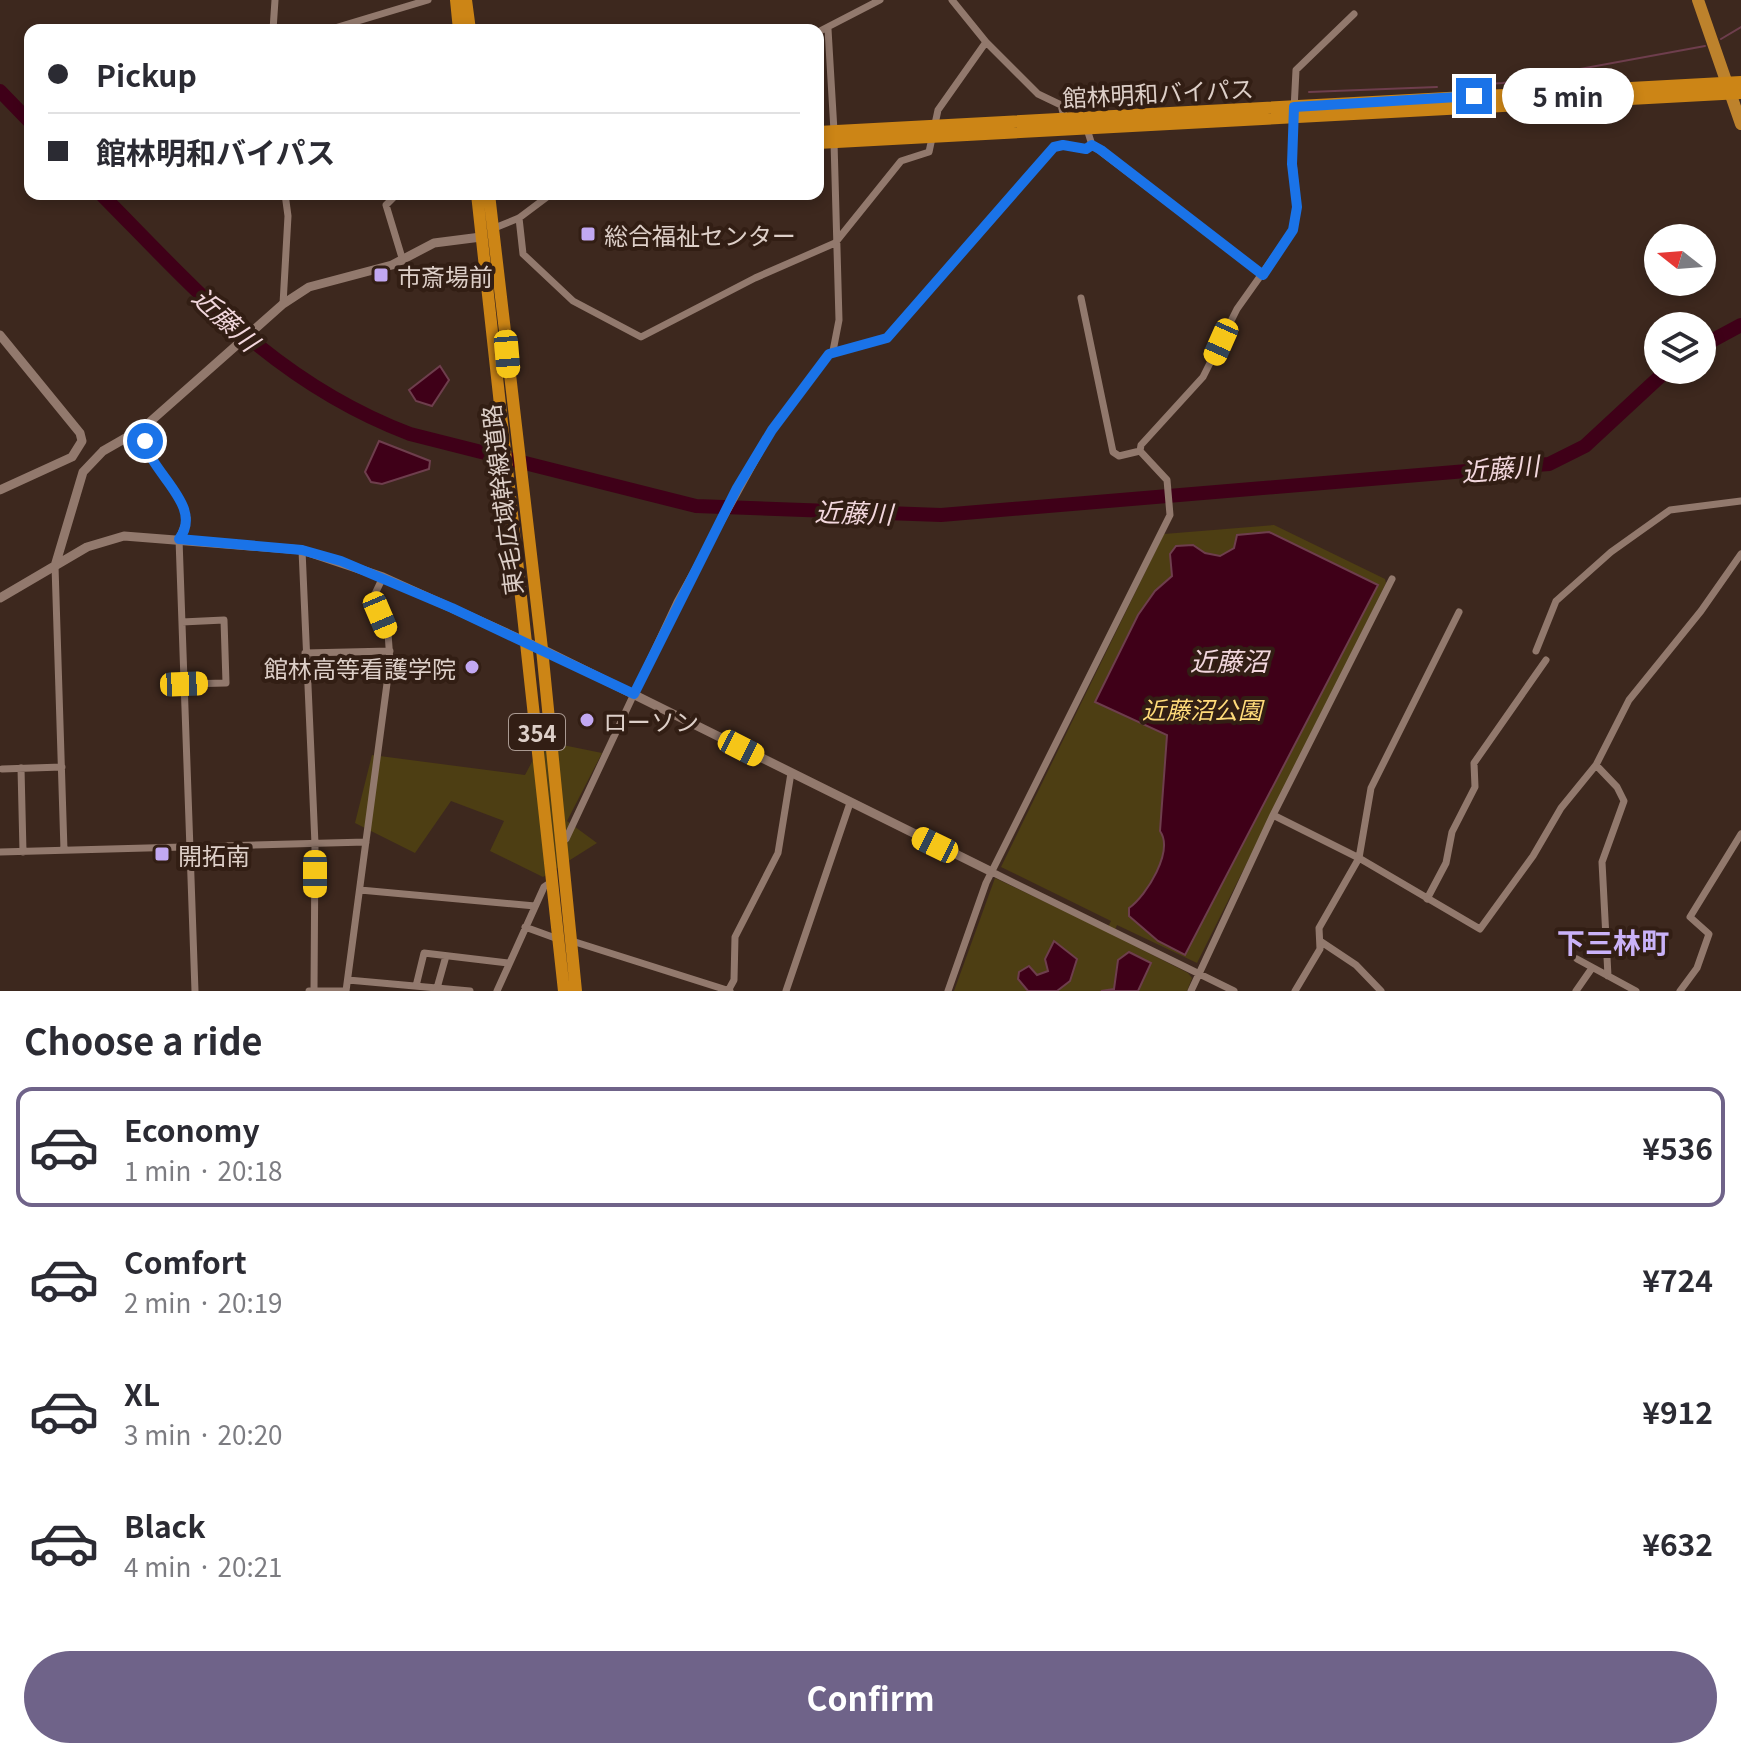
<!DOCTYPE html>
<meta charset="utf-8">
<style>
:root{--surface:#fff;--page:#f7f7f7;--text:#2b2b33;--muted:#7c7c81;--line:#e1e1e2;--accent:#6f6389}
body{margin:0;font-family:Georgia,"Noto Sans JP",serif;background:var(--page);color:var(--text);height:100vh;display:flex;flex-direction:column;font-size:30px;white-space:nowrap}
*{box-sizing:border-box;margin:0}
p{font-size:26px;color:var(--muted)}
.icon{flex:none;width:44px;height:44px;fill:none;stroke:currentColor;stroke-width:2;stroke-linecap:round;stroke-linejoin:round}
.map{position:relative;height:991px;overflow:hidden}
.details{display:flex;flex-direction:column;background:var(--surface);flex:1}
.details>*{flex:none}
.banner{position:absolute;left:24px;top:24px;width:800px;height:176px;border-radius:16px;box-shadow:0 4px 12px #0003;display:grid;align-content:center;height:176px;padding:0 24px;background:var(--surface)}
.needle{width:52px;rotate:287deg}
.tools{position:absolute;left:1644px;top:224px;display:grid;gap:16px}
.tools a{display:grid;place-items:center;width:72px;height:72px;border-radius:50%;background:var(--surface);box-shadow:0 4px 12px #0003;font-size:40px}
.end{position:absolute;width:36px;height:36px;margin:-18px;border:10px solid #1a73e8;background:#fff;box-shadow:0 0 0 4px #fff}
.from{border-radius:50%}
.bubble{position:absolute;height:56px;border-radius:28px;background:var(--surface);box-shadow:0 4px 12px #0003;font-size:26px;font-weight:700;line-height:56px;text-align:center}
.car{position:absolute;width:24px;height:48px;margin:-24px -12px;border-radius:10px;box-shadow:0 0 6px 2px #0007;background:linear-gradient(#f5c518 24%,#345 0 40%,#f5c518 0 76%,#345 0 86%,#f5c518 0)}
.banner b{display:flex;align-items:center;gap:28px;height:76px;font-size:30px}
.banner b+b{border-top:2px solid var(--line)}
.banner i{width:20px;height:20px;background:var(--text)}
ul{padding:0;list-style:none}
li{display:flex;align-items:center;gap:24px;height:120px;margin:0 16px 12px;padding:0 8px;border:4px solid transparent;border-radius:16px}
li div{flex:1}
li b{display:block;font-size:30px}
li em{font-style:normal;font-weight:700}
li.selected{border-color:var(--accent)}
li>.icon{width:72px;height:72px;stroke-width:1.5}
h2{padding:0 24px;font-size:36px;line-height:96px}
.cta{display:flex;gap:16px;margin-top:auto;padding:16px 24px}
.cta a{flex:1;height:92px;border-radius:48px;background:var(--accent);color:#fff;font-size:32px;font-weight:700;line-height:92px;text-align:center}
.map>svg:first-child{display:block}
</style>
<div class="map">
<svg width="1741" height="991" viewBox="0 0 1741 991">
<rect width="100%" height="100%" fill="#3d281e"/>
<path fill="#4d3e13" d="M1274,525L1385,579L1386,583L1197,963L1117,925L1113,935L1188,973L1192,978L1187,991H954L995,878L1106,931L1111,921L1001,867L1164,534Z
M543,741L602,753L567,821L597,843L543,877L490,851L504,821L451,801L415,853L355,823L372,755L525,775Z"/>
<path fill="#3f0018" stroke="#6e3e4d" stroke-width="2" d="M440,366L449,380L432,406L416,401L409,390Z
M379,441L430,461L429,469L382,484L371,482L365,472Z
M1269,532L1378,585L1185,955L1158,941L1129,916V908C1147,895 1174,851 1160,831L1167,735L1095,702L1138,615L1155,591L1172,576L1170,554L1176,546L1193,545L1205,553L1220,556L1234,548L1237,535Z
M1054,941L1077,959L1070,981L1057,991H1028L1018,979L1019,972L1029,966L1037,975L1048,971L1045,959Z
M1129,952L1151,963L1138,991H1101L1114,989L1118,960Z"/>
<g fill="none" stroke-linecap="round" stroke-linejoin="round">
<path stroke="#6e3e4d" stroke-width="2" d="M1721,39L1741,27
M1454,86L1503,83L1705,46
M1309,92L1437,87"/>
<path stroke="#3f0018" stroke-width="14" d="M0,91L30,122
M101,194C199,293 276,383 410,434L696,506L941,515L1549,464L1585,446L1667,370
M1702,346L1741,325"/>
<path stroke="#92796d" stroke-width="7" d="M952,0L986,42L1038,94L1061,105L1065,120
M828,29L834,131
M273,30L275,0
M328,30L428,0
M818,32L880,0
M1087,129L1092,145L1263,275
M397,194L386,205L403,261
M519,218L523,254L573,301L641,337L755,278L835,243L901,161L929,152L938,110L986,42
M492,229L519,218L551,194
M1081,298L1113,452L1119,456L1140,451
M283,304L288,216L285,194
M833,351L839,320L834,142
M143,428C147,468 177,482 187,518L179,539L195,991
M302,550L315,844L314,991
M55,566L64,850
M182,622L224,620L226,683L184,684
M1536,651L1556,601L1611,552L1670,510L1741,501
M305,653L390,651
M1596,765L1617,787L1624,801L1602,862L1608,976
M21,768L23,852
M2,769L62,767
M1273,815L1359,858L1480,929L1533,856L1561,808L1596,765L1629,700L1701,611L1741,554
M561,842L566,839L677,602L772,430L829,354L887,338L1054,147L1063,145L1086,149L1092,145
M0,852L366,842
M992,872L1234,991
M360,890L535,906
M1427,899L1446,863L1452,832L1475,787L1474,763L1546,660
M525,927L558,939
M572,941L730,991
M1320,941L1356,965L1381,991
M1577,959L1636,991
M348,980L470,991
M416,986L424,953L508,963
M437,988L446,956
M309,991H346
M346,991L390,661L388,633L373,598L383,577
M497,991L544,887L553,881
M728,991L734,980L735,937L778,853L791,773
M786,991L850,803
M948,991L986,883L1170,515L1167,480L1140,451L1141,445L1203,377L1237,309L1293,230L1297,207L1292,149L1296,70L1354,14
M1191,991L1273,815L1392,579
M1295,991L1320,949L1319,928L1359,858L1371,788L1459,612
M1576,991L1592,968
M1680,991L1697,968L1709,934L1690,917L1741,834"/>
<path stroke="#92796d" stroke-width="9" d="M0,335L80,433L82,441L72,457L0,490
M55,566L83,472L103,451L143,428L283,304L309,287L392,265L434,243L481,237
M0,598L87,547L124,536L302,550L383,577L542,649L992,872"/>
<path stroke="#bd822c" stroke-width="12" d="M1698,0L1741,124"/>
<path stroke="#cc8516" stroke-width="12" d="M456,0L459,30
M466,0L470,30
M818,132L1741,82
M818,143L1741,93
M477,194L564,991
M489,194L542,649L576,991"/>
</g>
<g fill="none" stroke-linecap="round" stroke-linejoin="round">
<path stroke="#1a73e8" stroke-width="10" d="M145,441C150,473 205,506 179,539L302,550L341,561L452,608L634,694L737,488L772,430L829,354L887,338L1054,147L1063,145L1086,149L1092,145L1101,150L1263,275L1293,230L1297,207L1292,164L1294,107L1474,96"/>
</g>
<g fill="#c2a8f2" stroke="#321e14" stroke-width="3">
<rect x="580" y="226" width="16" height="16" rx="4"/>
<rect x="373" y="267" width="16" height="16" rx="4"/>
<circle cx="472" cy="667" r="8"/>
<circle cx="587" cy="720" r="8"/>
<rect x="154" y="846" width="16" height="16" rx="4"/>
</g>
<g text-anchor="middle" dominant-baseline="central" stroke-width="8" stroke-linejoin="round" paint-order="stroke">
<rect fill="#321e14" stroke="#aa9a92" stroke-width="2" x="509" y="714" width="56" height="36" rx="6"/>
<g font-size="22" font-weight="bold" fill="#ddcfc8">
<text x="537" y="732">354</text>
</g>
<g font-size="24" fill="#ddcfc8" stroke="#321e14">
<text transform="translate(1158 92) rotate(-3)">館林明和バイパス</text>
<text transform="translate(501 500) rotate(-97)">東毛広域幹線道路</text>
</g>
<g font-size="24" fill="#ddcfc8" stroke="#321e14" text-anchor="start">
<text x="604" y="234">総合福祉センター</text>
<text x="397" y="275">市斎場前</text>
<text x="456" y="667" text-anchor="end">館林高等看護学院</text>
<text x="603" y="720">ローソン</text>
<text x="178" y="854">開拓南</text>
</g>
<g font-size="24" font-style="italic" fill="#ffdb7a" stroke="#321e14">
<text x="1202" y="708">近藤沼公園</text>
</g>
<g font-size="26" font-style="italic" fill="#f2d7dd" stroke="#321e14">
<text transform="translate(227 318) rotate(43)">近藤川</text>
<text transform="translate(1500 467) rotate(-5)">近藤川</text>
<text transform="translate(854 511) rotate(2)">近藤川</text>
<text x="1229" y="659">近藤沼</text>
</g>
<g font-size="28" font-weight="bold" fill="#cab2f8" stroke="#321e14">
<text x="1613" y="941">下三林町</text>
</g>
</g>
</svg>
<div class="tools">
<a><svg class="needle" viewBox="-14 -14 28 28"><path d="M0-13l5 13h-10z" fill="#e53935"/><path d="M0 13l5-13h-10z" fill="#7c7c81"/></svg></a>
<a><svg class="icon" aria-label="layers" viewBox="0 0 24 24"><path d="M12 4l9 5-9 5-9-5zM3 14l9 5 9-5"/></svg></a>
</div>
<i class="end from" style="left:145px;top:441px"></i>
<i class="end" style="left:1474px;top:96px"></i>
<div class="bubble" style="left:1502px;top:68px;width:132px">5 min</div>
<i class="car" style="left:1221px;top:342px;rotate:204deg"></i>
<i class="car" style="left:507px;top:354px;rotate:175deg"></i>
<i class="car" style="left:380px;top:615px;rotate:157deg"></i>
<i class="car" style="left:184px;top:684px;rotate:88deg"></i>
<i class="car" style="left:741px;top:748px;rotate:117deg"></i>
<i class="car" style="left:935px;top:845px;rotate:296deg"></i>
<i class="car" style="left:315px;top:874px;rotate:180deg"></i>
<div class="banner">
<b><i class="from"></i>Pickup</b>
<b><i></i>館林明和バイパス</b>
</div>
</div>
<section class="details">
<h2>Choose a ride</h2>
<ul>
<li class="selected"><svg class="icon" aria-label="car" viewBox="0 0 24 24"><path d="M5 17H2v-5l4-1 3-4h7l3 4 3 1v5h-3M9 17h6M6 11h13"/><circle cx="7" cy="17" r="2"/><circle cx="17" cy="17" r="2"/></svg><div><b>Economy</b><p>1 min · 20:18</p></div><em>¥536</em></li>
<li><svg class="icon" aria-label="car" viewBox="0 0 24 24"><path d="M5 17H2v-5l4-1 3-4h7l3 4 3 1v5h-3M9 17h6M6 11h13"/><circle cx="7" cy="17" r="2"/><circle cx="17" cy="17" r="2"/></svg><div><b>Comfort</b><p>2 min · 20:19</p></div><em>¥724</em></li>
<li><svg class="icon" aria-label="car" viewBox="0 0 24 24"><path d="M5 17H2v-5l4-1 3-4h7l3 4 3 1v5h-3M9 17h6M6 11h13"/><circle cx="7" cy="17" r="2"/><circle cx="17" cy="17" r="2"/></svg><div><b>XL</b><p>3 min · 20:20</p></div><em>¥912</em></li>
<li><svg class="icon" aria-label="car" viewBox="0 0 24 24"><path d="M5 17H2v-5l4-1 3-4h7l3 4 3 1v5h-3M9 17h6M6 11h13"/><circle cx="7" cy="17" r="2"/><circle cx="17" cy="17" r="2"/></svg><div><b>Black</b><p>4 min · 20:21</p></div><em>¥632</em></li>
</ul>
<div class="cta"><a>Confirm</a></div>
</section>
